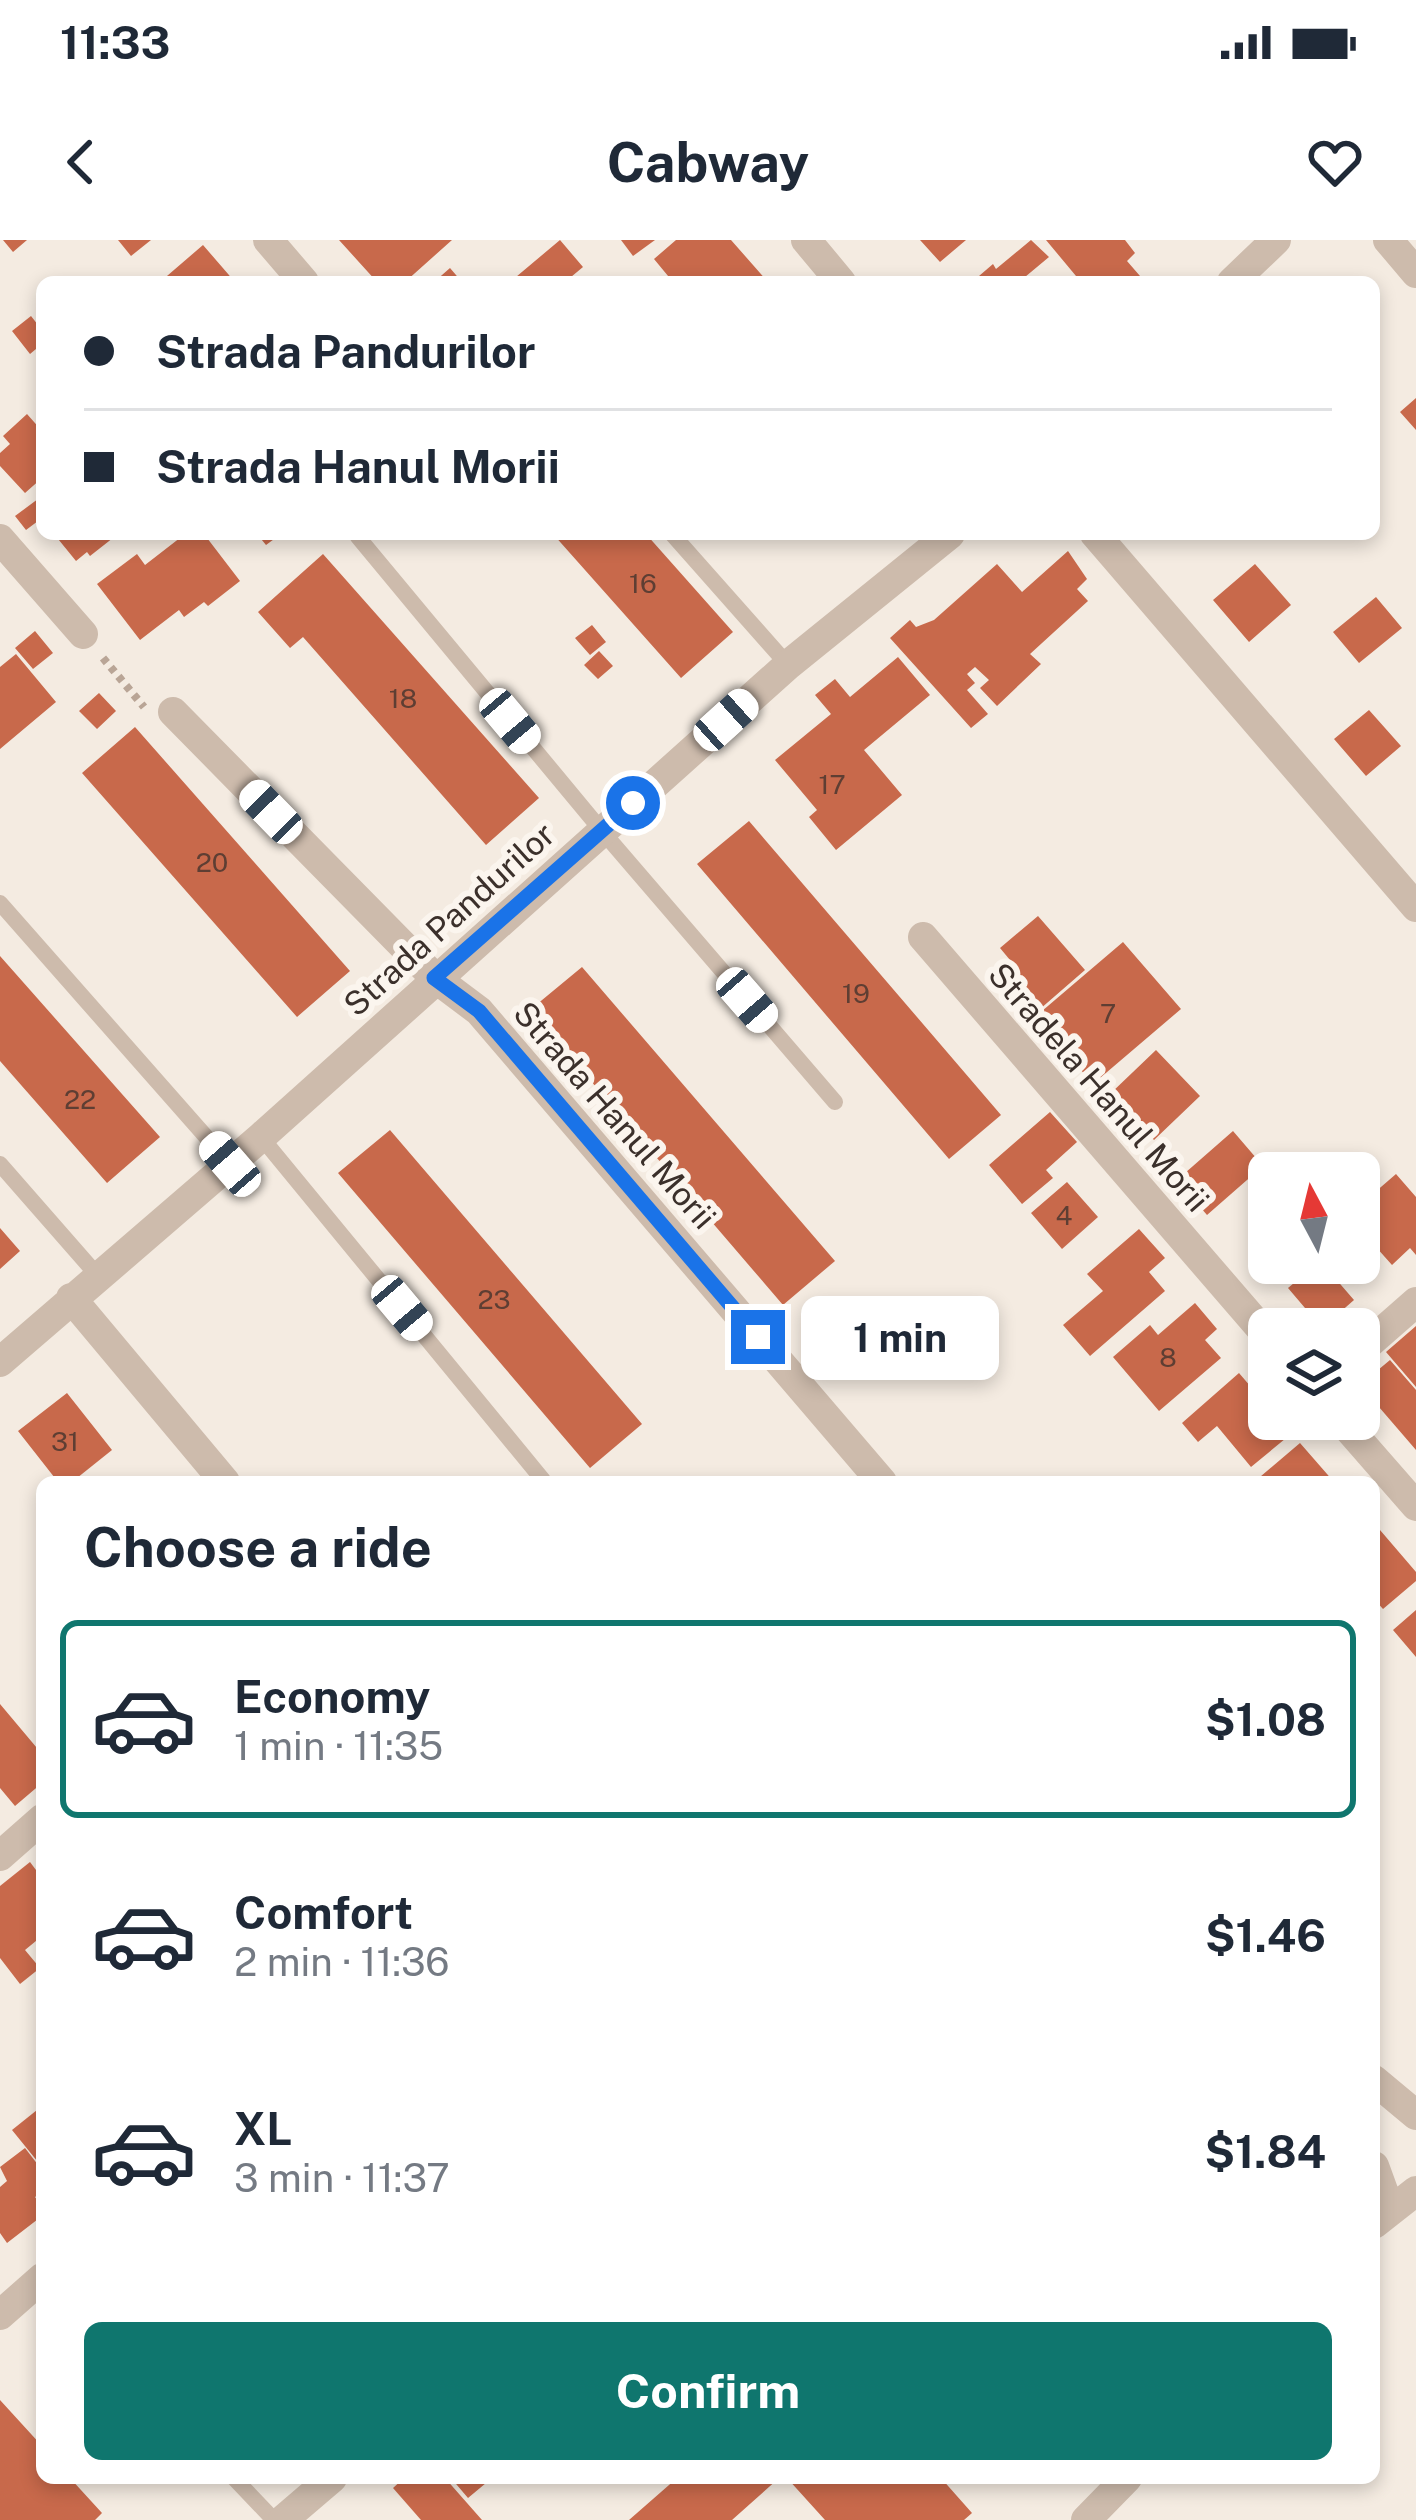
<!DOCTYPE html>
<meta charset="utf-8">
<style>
:root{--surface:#fff;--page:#f2f2f3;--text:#1f2937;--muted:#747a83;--line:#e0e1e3;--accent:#0f766e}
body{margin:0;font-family:"Public Sans",sans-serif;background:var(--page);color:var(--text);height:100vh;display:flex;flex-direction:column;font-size:45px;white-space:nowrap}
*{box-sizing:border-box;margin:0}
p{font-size:39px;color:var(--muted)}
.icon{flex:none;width:66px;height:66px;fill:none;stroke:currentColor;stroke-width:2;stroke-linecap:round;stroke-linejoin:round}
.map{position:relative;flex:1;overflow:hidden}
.sheet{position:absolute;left:36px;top:1236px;width:1344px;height:1008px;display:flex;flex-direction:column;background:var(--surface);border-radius:18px;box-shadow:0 6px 18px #0003}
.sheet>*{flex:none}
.hud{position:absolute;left:36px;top:36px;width:1344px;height:264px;border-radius:18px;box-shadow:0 6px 18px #0003;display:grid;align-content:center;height:264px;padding:0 48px;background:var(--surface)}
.needle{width:78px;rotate:353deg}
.buttons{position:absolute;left:1248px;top:912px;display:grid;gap:24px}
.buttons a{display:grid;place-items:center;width:132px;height:132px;border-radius:18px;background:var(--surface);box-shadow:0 6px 18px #0003;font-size:60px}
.end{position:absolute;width:54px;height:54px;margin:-27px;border:15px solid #1a73e8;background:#fff;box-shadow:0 0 0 6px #fff}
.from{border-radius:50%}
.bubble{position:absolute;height:84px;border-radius:18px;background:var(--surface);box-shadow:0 6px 18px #0003;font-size:39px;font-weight:700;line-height:84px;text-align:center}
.car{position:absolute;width:36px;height:72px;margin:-36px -18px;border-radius:15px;box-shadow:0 0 9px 3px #0007;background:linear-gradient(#fff 24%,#345 0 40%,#fff 0 76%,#345 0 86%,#fff 0)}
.hud b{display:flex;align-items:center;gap:42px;height:114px;font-size:45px}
.hud b+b{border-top:3px solid var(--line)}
.hud i{width:30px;height:30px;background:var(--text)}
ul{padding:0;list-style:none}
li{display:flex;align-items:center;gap:36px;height:198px;margin:0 24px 18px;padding:0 24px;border:6px solid transparent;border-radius:18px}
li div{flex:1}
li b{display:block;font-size:45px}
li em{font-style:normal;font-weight:700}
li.current{border-color:var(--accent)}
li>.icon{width:108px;height:108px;stroke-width:1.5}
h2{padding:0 48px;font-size:54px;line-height:144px}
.action{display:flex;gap:24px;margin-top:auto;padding:24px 48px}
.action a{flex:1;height:138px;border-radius:18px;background:var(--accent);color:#fff;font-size:48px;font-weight:700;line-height:138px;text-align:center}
.status{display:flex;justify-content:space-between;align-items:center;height:84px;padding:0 60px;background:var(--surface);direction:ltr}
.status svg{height:33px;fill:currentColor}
header{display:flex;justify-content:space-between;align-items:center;height:156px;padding:0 48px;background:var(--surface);font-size:54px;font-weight:700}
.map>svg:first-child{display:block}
</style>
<div class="status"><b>11:33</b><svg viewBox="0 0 49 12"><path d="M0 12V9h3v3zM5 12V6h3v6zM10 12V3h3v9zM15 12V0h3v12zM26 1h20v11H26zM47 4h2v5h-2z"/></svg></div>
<header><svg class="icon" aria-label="back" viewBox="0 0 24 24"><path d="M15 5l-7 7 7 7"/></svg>Cabway<svg class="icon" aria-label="heart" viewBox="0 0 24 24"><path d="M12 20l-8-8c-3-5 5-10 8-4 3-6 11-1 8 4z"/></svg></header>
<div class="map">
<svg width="1416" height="2280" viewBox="0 0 1416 2280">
<rect width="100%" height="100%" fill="#f4ebe1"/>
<path fill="#c8694b" d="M3,0H27L13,12Z
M118,0H151L131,16Z
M339,0H452L405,42H377Z
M560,0L583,27L565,42H510Z
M621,0H655L633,16Z
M676,0H731L768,42H673L654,19Z
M920,0H966L940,22Z
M1031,0L1049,17L1019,42H972L993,24L996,29Z
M1046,0H1125L1135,13L1127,21L1140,36L1133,42H1081Z
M203,5L235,42H160Z
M450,28L462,42H434Z
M31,76L42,90V104L30,114L12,91Z
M1416,158V190L1400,172Z
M27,174L42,191V238L25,253L0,226V213L10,204L3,196Z
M42,256V278L26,290L15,276Z
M54,294H118L90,316L87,312L76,321Z
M185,294H204L240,341L208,366L204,362L184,377L179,370L140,400L97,344L137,314L145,325Z
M257,294H281L266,305Z
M553,294H646L733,392L681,438Z
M1068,311L1087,339L1077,349L1088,361L1030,414L1041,424L997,466L980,448L989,440L975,427L967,434L975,443L967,450L988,474L971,488L890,398L910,380L916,387L934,380L997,324L1022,352Z
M323,314L539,558L486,605L303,397L290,408L258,372Z
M1255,324L1291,365L1249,402L1213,360Z
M1376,357L1402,388L1359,423L1333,392Z
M592,385L606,402L590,415L575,398Z
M35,391L53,413L33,429L15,408Z
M599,411L613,426L598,439L584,425Z
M16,414L56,462L0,509V427Z
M898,417L930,455L864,510L902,555L836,610L809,577L817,570L775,520L831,474L815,455L835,439L850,457Z
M99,453L116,471L97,489L79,471Z
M1369,470L1401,506L1366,536L1334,499Z
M135,487L350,731L297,777L82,533Z
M749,581L1001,875L949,919L697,624Z
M1038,676L1085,730L1032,776L996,734L1010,720L1000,708Z
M1123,702L1181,769L1093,844L1035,777Z
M0,716L160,897L107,943L0,821Z
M582,727L835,1021L783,1065L530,770Z
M1156,810L1200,856L1154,900L1110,854Z
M1050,872L1077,902L1046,930L1053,938L1022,964L989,925Z
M390,890L642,1184L590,1228L338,933Z
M1233,891L1263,926L1207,975L1177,940Z
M1396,934L1416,957V1015L1410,1008L1392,1025L1359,988V966Z
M1067,942L1098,977L1062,1009L1031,973Z
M0,988L20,1011L0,1029Z
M1139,989L1165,1018L1149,1032L1165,1051L1090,1116L1063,1085L1103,1051L1087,1034Z
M1318,1023H1322L1354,1060L1322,1088L1288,1048Z
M1195,1063L1217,1089L1205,1100L1221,1118L1159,1171L1113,1117L1150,1085L1158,1095Z
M1416,1086V1147L1386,1112Z
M1390,1120L1416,1150V1210L1360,1145Z
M1239,1133L1269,1168V1179H1278L1291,1194L1251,1227L1217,1186L1198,1202L1182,1183Z
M67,1153L112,1210L72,1242H58L18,1191Z
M1300,1203L1334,1242H1254Z
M1374,1283L1416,1332V1341L1383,1369L1374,1359Z
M1416,1370V1417L1393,1390Z
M0,1464L42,1514V1543L15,1566L0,1548Z
M30,1622L42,1638V1696L25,1710L40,1728L20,1744L0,1718V1646Z
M42,1866V1927L12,1890Z
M25,1908L42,1930V1952L35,1957L42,1966V1976L7,2003L0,1993V1947L7,1941L0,1927Z
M0,2160L42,2206V2238H70L102,2273L95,2280H0Z
M404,2238H445L482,2280H421L393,2248Z
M451,2238H492L468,2258Z
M677,2238H779L732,2280H629Z
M787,2238H941L972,2273L964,2280H825Z"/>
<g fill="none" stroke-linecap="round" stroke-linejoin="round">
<path stroke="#b9a596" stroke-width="8" stroke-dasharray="6 6" stroke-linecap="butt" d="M103,418L144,467"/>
<path stroke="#cdbbac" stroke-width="16" d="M672,294L788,425
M358,297L602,591L835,862
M0,663L230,924
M261,897L543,1240
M0,924L98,1036
M234,2238L274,2280"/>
<path stroke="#cdbbac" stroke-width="30" d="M268,0L304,42
M806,0L841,42
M1388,0L1416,33
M1232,42L1276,0
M1095,294L1416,667
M0,299L83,394
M173,472L435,738L479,771L882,1242
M923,697L1269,1098
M71,1058L225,1242
M1359,1112L1416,1062
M0,1122L261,897L788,425L950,294
M1340,1179L1416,1266
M0,1616L42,1579
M1374,1840L1416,1875
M1374,1926L1390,1970
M1374,1984L1416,1951
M0,2075L42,2038
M283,2280L332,2238
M1086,2280L1127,2238"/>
</g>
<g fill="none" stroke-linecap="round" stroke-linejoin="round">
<path stroke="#1a73e8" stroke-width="15" d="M633,563L434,738L479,771L758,1097"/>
</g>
<g text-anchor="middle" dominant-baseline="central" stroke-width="12" stroke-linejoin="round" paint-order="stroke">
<g font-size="27" fill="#5e3e33">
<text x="643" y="343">16</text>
<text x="403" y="458">18</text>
<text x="832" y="544">17</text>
<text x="212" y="622">20</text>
<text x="856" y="753">19</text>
<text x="1108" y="773">7</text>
<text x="80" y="859">22</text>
<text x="1064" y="975">4</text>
<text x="494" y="1059">23</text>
<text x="1168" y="1117">8</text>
<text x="65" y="1201">31</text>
</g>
<g font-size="33" fill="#3b302b" stroke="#fbf5ee">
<text transform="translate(449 679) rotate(-42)">Strada Pandurilor</text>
<text transform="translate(1099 847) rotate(49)">Stradela Hanul Morii</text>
<text transform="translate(615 875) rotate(49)">Strada Hanul Morii</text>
</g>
</g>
</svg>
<div class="buttons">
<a><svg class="needle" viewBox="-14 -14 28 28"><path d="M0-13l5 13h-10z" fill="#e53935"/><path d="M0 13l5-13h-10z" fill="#747a83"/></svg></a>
<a><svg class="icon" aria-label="layers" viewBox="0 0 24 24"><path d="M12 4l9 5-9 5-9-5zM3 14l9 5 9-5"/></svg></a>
</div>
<i class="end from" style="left:633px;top:563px"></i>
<i class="end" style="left:758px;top:1097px"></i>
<div class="bubble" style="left:801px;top:1056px;width:198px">1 min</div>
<i class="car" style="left:726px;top:480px;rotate:48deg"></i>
<i class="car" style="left:510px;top:481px;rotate:140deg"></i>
<i class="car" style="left:271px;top:572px;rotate:316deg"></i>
<i class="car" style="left:747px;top:760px;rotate:139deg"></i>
<i class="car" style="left:230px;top:924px;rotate:319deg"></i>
<i class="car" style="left:402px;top:1068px;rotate:140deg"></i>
<div class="hud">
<b><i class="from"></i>Strada Pandurilor</b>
<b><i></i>Strada Hanul Morii</b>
</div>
<section class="sheet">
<h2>Choose a ride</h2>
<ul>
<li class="current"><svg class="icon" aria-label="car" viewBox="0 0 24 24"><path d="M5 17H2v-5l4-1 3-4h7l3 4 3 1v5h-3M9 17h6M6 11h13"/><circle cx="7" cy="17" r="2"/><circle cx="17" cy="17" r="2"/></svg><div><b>Economy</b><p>1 min · 11:35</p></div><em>$1.08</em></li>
<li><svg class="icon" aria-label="car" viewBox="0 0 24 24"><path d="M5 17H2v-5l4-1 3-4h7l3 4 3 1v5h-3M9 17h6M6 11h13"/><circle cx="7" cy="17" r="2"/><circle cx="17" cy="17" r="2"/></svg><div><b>Comfort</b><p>2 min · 11:36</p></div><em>$1.46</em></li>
<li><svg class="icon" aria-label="car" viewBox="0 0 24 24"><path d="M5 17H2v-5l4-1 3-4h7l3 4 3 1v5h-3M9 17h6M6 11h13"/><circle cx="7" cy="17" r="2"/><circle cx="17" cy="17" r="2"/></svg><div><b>XL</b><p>3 min · 11:37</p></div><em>$1.84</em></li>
</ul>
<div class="action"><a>Confirm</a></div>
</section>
</div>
